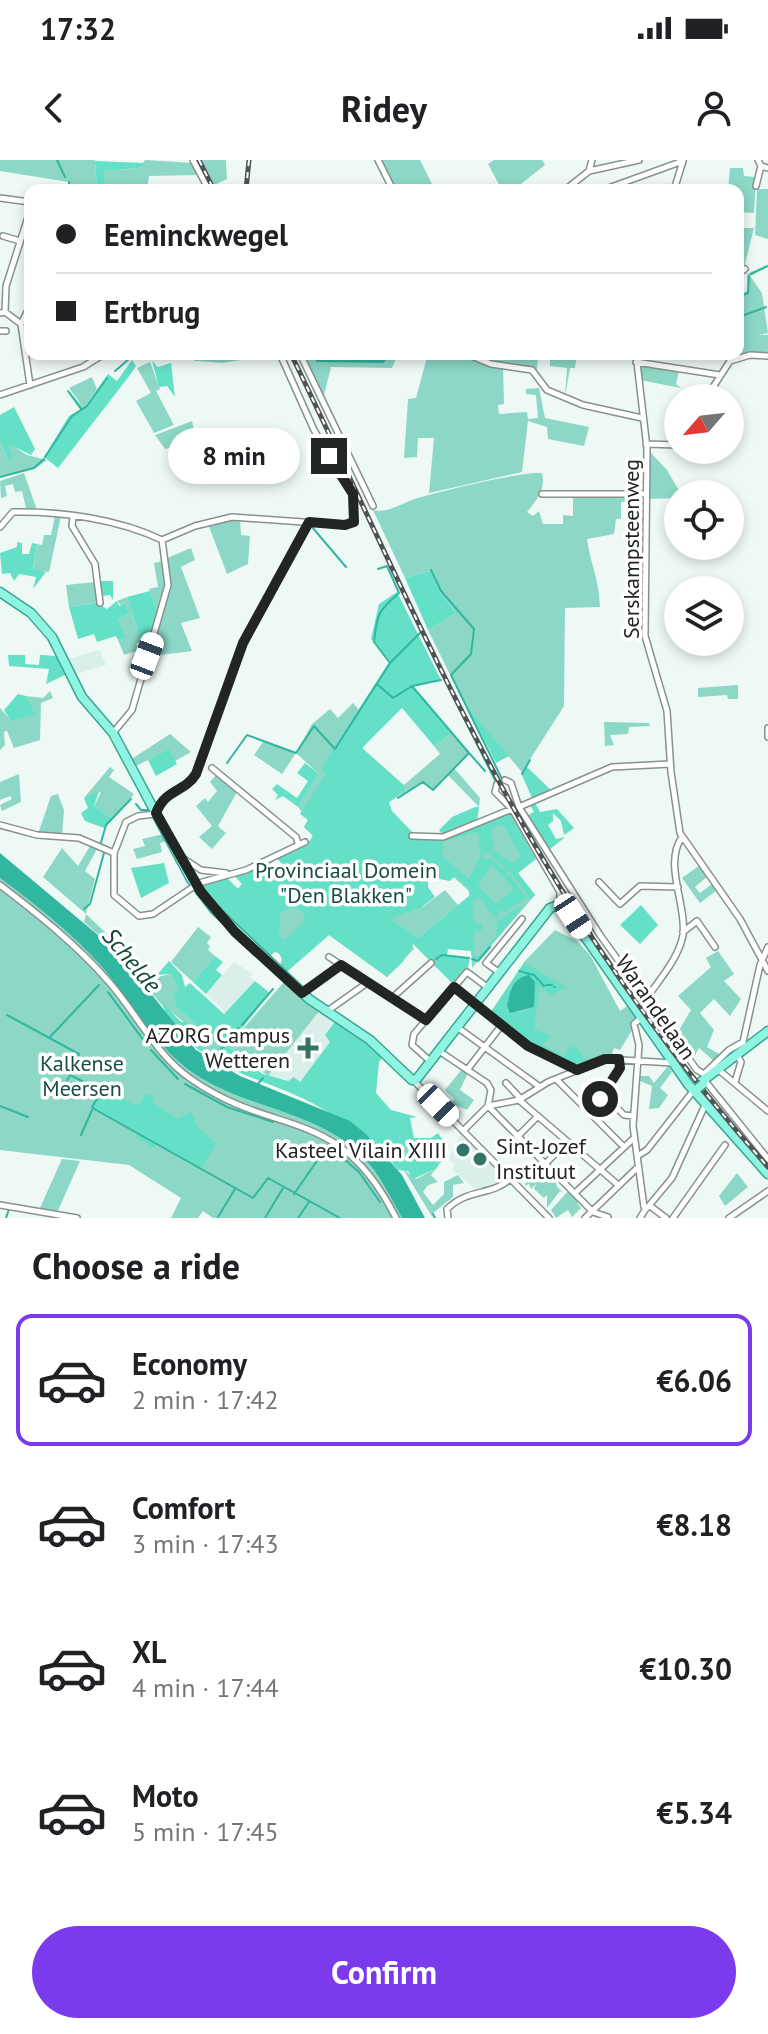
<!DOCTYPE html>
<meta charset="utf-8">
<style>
:root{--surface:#fff;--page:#f2f2f2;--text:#202124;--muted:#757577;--line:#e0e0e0;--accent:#7c3aed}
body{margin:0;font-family:"PT Sans",sans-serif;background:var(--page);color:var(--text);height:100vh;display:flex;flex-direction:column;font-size:30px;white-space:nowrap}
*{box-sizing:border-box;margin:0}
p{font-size:26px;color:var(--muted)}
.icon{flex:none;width:44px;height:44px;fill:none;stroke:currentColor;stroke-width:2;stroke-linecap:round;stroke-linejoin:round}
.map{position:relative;height:1058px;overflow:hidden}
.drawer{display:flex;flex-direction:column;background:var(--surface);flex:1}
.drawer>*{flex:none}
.top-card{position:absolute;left:24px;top:24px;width:720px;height:176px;border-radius:16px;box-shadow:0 4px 12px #0003;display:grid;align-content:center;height:176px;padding:0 32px;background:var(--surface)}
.needle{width:52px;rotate:242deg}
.controls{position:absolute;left:664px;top:224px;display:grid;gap:16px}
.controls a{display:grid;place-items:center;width:80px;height:80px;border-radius:50%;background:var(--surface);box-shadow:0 4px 12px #0003;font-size:40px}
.end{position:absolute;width:36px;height:36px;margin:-18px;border:10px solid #212524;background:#fff;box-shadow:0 0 0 4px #fff}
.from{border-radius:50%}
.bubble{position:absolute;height:56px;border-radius:28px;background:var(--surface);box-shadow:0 4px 12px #0003;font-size:26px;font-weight:800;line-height:56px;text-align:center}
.car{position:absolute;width:24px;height:48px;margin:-24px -12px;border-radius:10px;box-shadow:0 0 6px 2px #0007;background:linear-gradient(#fff 24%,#345 0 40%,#fff 0 76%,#345 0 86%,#fff 0)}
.top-card b{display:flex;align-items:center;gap:28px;height:76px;font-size:30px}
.top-card b+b{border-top:2px solid var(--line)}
.top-card i{width:20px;height:20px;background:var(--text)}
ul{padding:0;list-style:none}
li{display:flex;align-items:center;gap:24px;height:132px;margin:0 16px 12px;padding:0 16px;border:4px solid transparent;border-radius:16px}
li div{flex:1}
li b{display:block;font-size:30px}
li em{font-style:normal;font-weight:800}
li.on{border-color:var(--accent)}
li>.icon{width:72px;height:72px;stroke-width:1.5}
h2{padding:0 32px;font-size:36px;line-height:96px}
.action{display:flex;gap:16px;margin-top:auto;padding:16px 32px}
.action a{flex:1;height:92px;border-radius:48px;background:var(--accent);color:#fff;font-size:32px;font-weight:800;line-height:92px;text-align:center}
.status{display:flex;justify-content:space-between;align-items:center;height:56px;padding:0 40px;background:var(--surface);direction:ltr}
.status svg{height:22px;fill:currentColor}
header{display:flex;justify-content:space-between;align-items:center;height:104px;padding:0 32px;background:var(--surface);font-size:36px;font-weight:800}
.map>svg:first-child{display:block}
</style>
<div class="status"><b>17:32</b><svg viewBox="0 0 49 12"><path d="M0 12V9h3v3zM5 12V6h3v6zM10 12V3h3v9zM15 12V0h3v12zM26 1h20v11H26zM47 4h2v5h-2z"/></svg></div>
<header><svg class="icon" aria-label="back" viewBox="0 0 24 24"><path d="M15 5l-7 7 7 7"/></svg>Ridey<svg class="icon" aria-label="person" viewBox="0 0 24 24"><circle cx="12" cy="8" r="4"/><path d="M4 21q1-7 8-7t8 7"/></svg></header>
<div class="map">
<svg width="768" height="1058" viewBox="0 0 768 1058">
<rect width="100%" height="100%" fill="#eef9f6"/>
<path fill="#dbefea" d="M100,490L106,505L73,515L67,499Z
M234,802L253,814L250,817L255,822L226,853L206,834Z
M320,850L339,862L334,864L326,875L331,882L319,899L300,922L268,916Z
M462,972L508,1019L502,1025L476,1030L452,1009L455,1005L449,998Z"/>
<path fill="#8cd7c5" d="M0,0H95L97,30H70L69,22L0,11Z
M145,0L193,3L199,15L149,16L147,30H104L103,11L139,8Z
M202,0H226L227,19L214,25Z
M380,0H420L434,28L395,30Z
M494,0H542L545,5L521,24L523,30H502L488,4Z
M730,8H743L744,16L756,17L754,53L738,52V30H728Z
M757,29H768V79L755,75Z
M738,68H754L744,108L738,107Z
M768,104L750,116L762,133L768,173L760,175H768V195L738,196V135L747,131V114Z
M193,194H254V198L222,203L198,201H194Z
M301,194H309L311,198L398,194L392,208L331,207L323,239H318L299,198Z
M464,194L503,207L504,244L498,245L499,254L527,252L528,259L538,258L536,235L526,234V229L539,228L545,258L589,267L584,286L548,279L547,267L528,261L522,312L429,333L434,278H418L417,297L404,298L408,239L416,238L427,197Z
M486,194H538L537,209L484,199Z
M550,194H577L575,208H570L565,237L567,208L550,206Z
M150,202L160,229L156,231L174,265L154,273L136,241L151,233L137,208Z
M639,205L679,211L676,224L681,228L640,220Z
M92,217L97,229L84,248L69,228Z
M192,261L196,280L165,289L155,275Z
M0,281L8,300V286L12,285L27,295L47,300L36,308L0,316Z
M649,291L667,310L681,334L678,338L647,339Z
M24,313L38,353L27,352L22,331L15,332L13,324L5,326L7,336L1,338L0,321Z
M533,313H542C546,329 537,340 527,352L533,356L539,351L543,364H563V355L573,356V336L642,335V341L621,342V359H616L614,374L587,379C591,406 599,418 600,447L565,448L564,546L522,612L473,555L502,620L428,470L456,453L440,432L430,411L405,418L373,350C390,354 404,341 421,337C458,327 495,318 533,313Z
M55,356H61L49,412L33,410L37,384L42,385L44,375H51Z
M240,358L241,375L250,376L248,404L227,414L208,364Z
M191,388L195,400L181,407L200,458L181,463L192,491L161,495L155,478L169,426L165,399Z
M163,401L167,426L159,456L149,429L158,427L154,403Z
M95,422L98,442L69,447L66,425Z
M127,437L141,481L136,484L139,490L124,495L118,480L124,478L118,459L129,454L117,441Z
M738,525V539H728L727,535L698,537V528Z
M50,531L53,538L41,543L40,580L14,588L7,571L4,572L5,585L0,590V548L11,560L31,550L26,536L43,538Z
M353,543L360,551L345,573L404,625L440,594L434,586L452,573L469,593L454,608L480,638L479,647L448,615L433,630L422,623L389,642L388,648L416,676L432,678L510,651L536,699L518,713L535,735L472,808L469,731L429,695L423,747L445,730L458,745L412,783L414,789L387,817L329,775L283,815L279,810L282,797L276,791L266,800L225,716L238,729L242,724L233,714L266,699L288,717L299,683L309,684L313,676L304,667L308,660L298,647L319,614L296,593L282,614L254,595L263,582L296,593L312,564L330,549L338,558Z
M604,562L649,563L650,566L629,567L628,574L610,575L614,585L605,586Z
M170,574L191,592L175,601L168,590L134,607L130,600Z
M110,607L114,610L109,617L134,634L113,659L94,646L101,632L84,638Z
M19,614L21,642L2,651L0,645L12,639L10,636L0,640V622Z
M217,614L237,632L218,666L226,673L212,689L199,677L212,666L196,646L205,638L208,642L217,631L210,622Z
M58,634L64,650L62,677L59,673L57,677L38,674L51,636Z
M164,674L168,681L160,683L162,692L137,699L133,689L145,686L142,679Z
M90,686L97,689L85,711L95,719L86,754L153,818L171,814L181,831L176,847L214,881L222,883V888L213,896L199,886L200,875L160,843L117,791L84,762L86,754L43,717L62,688L78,706Z
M700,705L708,716L695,727L700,733L713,723L717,730L700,743L682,718Z
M0,718C35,744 73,774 102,807C131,841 155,887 193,913C245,949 316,950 362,996C380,1014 390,1037 402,1058H213L203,1051L198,1058H171L181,1038L129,1005L0,990Z
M198,767L211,777L207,783L210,786L208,790L215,796L193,822L171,802Z
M555,770L577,781L590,795L620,851L629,845L639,859L620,890L614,888L611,897L580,907C537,889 526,880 491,852L525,801Z
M718,791L734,814L724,821L741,839L730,856L714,839L700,853L714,870L707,887L721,895L715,902L699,888L692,900L675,877L691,850L678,836L711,807L706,798Z
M284,822L320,850L268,916L228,886Z
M668,906L672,912L660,928L668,935L659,948L649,949L652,926L640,921V916H649L654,923Z
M462,909L468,913L460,930L474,940L467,950L456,945L454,948L460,952L454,958L445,950L454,939L445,930Z
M412,982L438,985L444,982L440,994L444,998L431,1015L438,1022L428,1025L423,1032L433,1045L444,1034V1022L458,1015L464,1023L453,1025V1037L432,1054L433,1058L403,1009L416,1019L433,1010L429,995L404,989L403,985Z
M62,999L80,1001L57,1053L39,1050Z
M534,1000L527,1012L532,1015L529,1019L539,1022L545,1015L551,1017V1023L556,1022L557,1027L564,1033L560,1031L547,1048V1035L544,1038L534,1029L536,1024L531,1029L529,1024L525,1026L526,1021L521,1022L523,1014Z
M737,1013L748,1027L725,1046L719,1036Z
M569,1030L580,1040L577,1043L581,1048L572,1057L568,1050L556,1058L551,1050Z"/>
<path fill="#64e0c7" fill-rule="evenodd" d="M95,1L144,3L139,8L104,11V30H97Z
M132,200L136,206L130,215L58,308L44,297L69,256L81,249L69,231L84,248L108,214L117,221Z
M152,201L158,207L171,203L175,237L167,226L159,227Z
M14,247L35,289L31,295L11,285L8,287L13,298L8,300L0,281V255Z
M17,382L22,383V394H29L32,383L37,384L33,409L46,412L33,429L36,417L19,414L14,421L10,413L2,414L0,393L17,387Z
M430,411L440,432L456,453L428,470L405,418Z
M98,421H113V440L110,435L103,436L102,446L107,449L117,441L119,446L125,444L129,454L118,459L125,478L118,480L116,476L97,482L94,474L78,479L69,447L99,442Z
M150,431L159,456L154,477L141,481L127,437Z
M397,432L441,520L412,526L452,573L434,586L402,548L362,588L406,628L389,642L392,651L415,675H443L439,670L452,657L475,647H479L477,662L508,652L536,699L518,713L535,735L530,739L513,715L492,696L493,693H484L483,699L490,698L508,712L503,717L491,705L478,726L496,744L514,729L504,718L509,714L526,738L504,752L501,749L496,759L480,738L473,740L474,763L482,764V771H474V796H480L496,776L497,761L525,744L479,799L472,798L471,791L448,789L447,796L470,798L468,808L454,825L413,784L403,802L387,817L329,775L283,815L279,810L283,801L279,793L273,792L266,800L198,726L225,716L238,729L242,724L233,714L266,699L288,717L292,713L273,695L299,683L308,684L313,675L304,667L308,660L300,654L326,614L322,611L327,598L390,501L371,479L379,444ZM503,664L521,696L513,703L493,691L492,668ZM478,672L481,696L469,719L442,696L444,681ZM455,716L467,726L470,735L418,778L390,759L422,747L435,737L428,727V717L450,721ZM295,747L304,753V761L285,780L279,775L280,752Z
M8,495H25V504L39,505L40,495L59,496L67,514L46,524L49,509L9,506Z
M18,534L26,536L35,554L11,561L4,550Z
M470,551L509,596L496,603Z
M169,589L177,604L156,616L148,600Z
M305,603L319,614L298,647L283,636L275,640L278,635L272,629L277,624L297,638L308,621L297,613Z
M527,607L553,632L533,640L521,613Z
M99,631L94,646L113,659L104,668L85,661L81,653L88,648L84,638Z
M534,641L540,652L557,649L574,668L564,675L561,661L553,653V661L548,665L556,679L565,677L548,691L526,656L534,652L529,643Z
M164,703L169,723L141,738L131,708Z
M641,745L658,765L640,784L620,765Z
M215,796L223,802L216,810L222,815L206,834L193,822Z
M169,801L182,815L185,827L190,823L224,854L255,821L270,833L228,886L263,914L288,921L294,917L300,922L330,882L325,875L334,863L339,862L385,894L379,902L376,933L391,950L417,957L410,958L414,978H431L438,973L444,982C430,989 415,976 402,987C413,996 427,992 438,1003L437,1008L413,1019L408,1011L398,1010C379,985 348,964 321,948C270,918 208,914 172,862C168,855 162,848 162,842L181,862H186L200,875L199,885L213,896L222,883L214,881L176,847L174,832L180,831L171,814L157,815Z
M524,803L566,827L552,835L539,826L534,869L551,876L542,885L564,896L573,885L589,903L580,907L539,890L518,877L491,852ZM519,818L535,822L534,847L520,853L507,846L511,829Z
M102,929L138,946L145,935L152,933L153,943L178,959L191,952L198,968L216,983L201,1009L157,984L154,988L137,977L139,973L91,946Z"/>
<path fill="#31b69f" d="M309,194H391V196L383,203L317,202Z
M0,693L117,791L196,890L240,916L350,961L367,975L402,1015L425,1058H402C390,1037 380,1014 362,996C316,950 245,949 193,913C155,887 131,841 102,807C73,774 35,744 0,718Z
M529,815L535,822L534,847L510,853L507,846C510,832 512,818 529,815Z"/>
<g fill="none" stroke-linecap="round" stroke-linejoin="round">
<path stroke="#31b69f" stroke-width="2" d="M57,0L65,17
M69,22V30
M751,114L768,106
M738,137L748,133L749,116
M739,157L766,147
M122,205L130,198
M115,211L121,206
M68,231L81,249
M45,297L72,256L87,246L107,218
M0,317L34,308L44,299
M312,367L346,407
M431,410L441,431L474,469L471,494L451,515L502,619
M390,503L420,473
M444,518L495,620
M377,524L393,538L412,526
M470,594L485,611
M227,603L247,575L296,593L314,566L335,589L390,503L374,482C377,454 378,451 399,433L387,406L378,409
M522,614L530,600
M398,638L423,622L433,630L469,593L412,526L441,520
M136,644L141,650H151
M100,686L106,665L131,639
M84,749L90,744L104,693
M436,799L442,795L469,798
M472,799L478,801L490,787
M519,811L534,815L544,826
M546,825H552
M554,827H555
M108,832L147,885
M7,855L79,894L70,915L102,931L92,947L96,950L253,1038L268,1018L340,1058
M242,865L273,829
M50,877L99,825
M226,884L239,868
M151,890L178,919
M211,902L223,887
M185,924L227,947L273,962
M256,926L263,918
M44,929L57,937L69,917
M0,946L28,957
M81,975L92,950
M294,1034L328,985L359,1012L380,1042
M433,1054L435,1058
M218,1057L235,1029
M6,1058L9,1049
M265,1058L283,1028
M298,1058L309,1042"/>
<g stroke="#87928f" stroke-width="8">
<path id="minor" d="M193,0L209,30
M378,0L393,30
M758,0L761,6L768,8
M589,11L592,0
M756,26L761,6
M163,30V28
M565,30L589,11L639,0
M603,30L683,1
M674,30L683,1
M0,38L30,42
M3,76L20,81
M738,114L745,109
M30,146L21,164L30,225
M5,152L6,126L30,51
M0,153L5,152L21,164
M0,171H6
M300,194L373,346
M467,194L491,204L532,210L547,230L583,245L642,258
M636,194L647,288L645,476L667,551L671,612L680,673L740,759L768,811
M636,202L720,215
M0,235L83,207L104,194
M706,238L730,201L750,195L768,196
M646,284L678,285
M542,334H645
M73,357L72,366L95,404L100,443
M0,367L13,352C61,351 118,359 162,380
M162,380L195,366L232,357L345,365L354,362L353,334L314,270L280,194
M768,568V577
M113,573L132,550L168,425L162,380
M212,608L296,677L298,683
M505,620L511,623L519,647L600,775L697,910L704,914L729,890L743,882L760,805L768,787
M497,624L495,632L512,649L560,732V743
M519,647L612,607L670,604
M156,652C165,631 184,632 196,614L243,483L309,362
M155,654L138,656L126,662L114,693V735L139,756L153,754L199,723L246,710L305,682
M0,665L37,675L79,678L114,693
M412,676L443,677L512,649
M178,695L201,710L226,713
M599,722L620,744L640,726L678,727
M0,725C38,754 77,785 109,822C137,854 156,895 191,919C277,979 338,943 396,1058
M683,772L697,761L715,787
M329,797L426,860
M500,813L486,803L522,759
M454,827L528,886L577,910
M303,833L341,805
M392,838L431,803
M646,839C659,820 679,798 683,775C687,745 663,704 682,677
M326,852L367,823
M641,858L634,864L639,885L633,966L644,1047
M457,867L540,927
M439,891L487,923L491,930L488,946L593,1052L608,1057
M430,901L412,885L414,874L467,812L487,827
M467,910L501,866
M720,911L768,951
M556,919L624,987
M414,921L549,1058
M706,922L768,999
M735,922L741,902L738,897
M506,923L521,939
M604,935L624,955L634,956
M600,939L620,908L619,899
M519,940L617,1024
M463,971L488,946L519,940L548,922L605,899L673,903
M517,977L538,956
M639,995L647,990L694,930
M545,1004L567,982
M575,1033L634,978
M0,1045L77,1058
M650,1046L666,1058
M647,1048L672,1018L706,943
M448,1058L447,1049C468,1028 492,1036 510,1019
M585,1058L637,1008
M640,1058L645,1050
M673,1058L725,985
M729,1058L768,1031"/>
</g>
<g stroke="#39a693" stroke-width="11">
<path id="major" d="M0,432L31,453L52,477L82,537L113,573L191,719L214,749L309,839L370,880L412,920H416L550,748L562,744L688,924L768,1014
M701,922L768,871"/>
</g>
<use href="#minor" stroke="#fff" stroke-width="5"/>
<use href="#major" stroke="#90f4e2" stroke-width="8"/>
<g stroke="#4e5453" stroke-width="5">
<path id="rail" d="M199,0L214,30
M246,30L249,0
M291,194C373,363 447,538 543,699C608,809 684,912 768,1007"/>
</g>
<use href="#rail" stroke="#fff" stroke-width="2" stroke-dasharray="6" stroke-linecap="butt"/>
<g stroke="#39a693" stroke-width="11" stroke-linecap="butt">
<path id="major-bridge" d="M698,928L703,924"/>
</g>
<use href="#major-bridge" stroke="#90f4e2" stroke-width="8"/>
</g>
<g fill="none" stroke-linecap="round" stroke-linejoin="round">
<path stroke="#212524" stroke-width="10" d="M329,296L353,334L354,362L345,365L309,362L243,483L196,614C184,633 166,628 156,653L201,732L235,772L302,833L341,805L426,860L454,827L528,886L577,910L605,899H619L620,908L600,939"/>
</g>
<g fill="#327568" stroke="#fff" stroke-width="3">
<path d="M304 876h8v8h8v8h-8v8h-8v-8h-8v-8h8z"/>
<circle cx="463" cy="990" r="8"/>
<circle cx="480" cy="999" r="8"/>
</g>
<g text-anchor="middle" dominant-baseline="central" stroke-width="7" stroke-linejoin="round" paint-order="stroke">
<g font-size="22" fill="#212524" stroke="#fff">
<text transform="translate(631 389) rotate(-90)">Serskampsteenweg</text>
<text transform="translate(656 847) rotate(55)">Warandelaan</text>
</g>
<g font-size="22" fill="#184d43" stroke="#fff">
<text x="346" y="710">Provinciaal Domein<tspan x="346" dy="25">"Den Blakken"</tspan></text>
<text x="82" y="903">Kalkense<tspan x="82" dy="25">Meersen</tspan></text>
</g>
<g font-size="22" fill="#212524" stroke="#fff" text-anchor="end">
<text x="290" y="875">AZORG Campus<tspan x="290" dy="25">Wetteren</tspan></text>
<text x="496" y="986" text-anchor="start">Sint-Jozef<tspan x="496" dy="25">Instituut</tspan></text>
<text x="447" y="990">Kasteel Vilain XIIII</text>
</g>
<g font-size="24" font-style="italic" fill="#0e463c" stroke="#fff">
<text transform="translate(132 800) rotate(50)">Schelde</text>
</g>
</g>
</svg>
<div class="controls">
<a><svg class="needle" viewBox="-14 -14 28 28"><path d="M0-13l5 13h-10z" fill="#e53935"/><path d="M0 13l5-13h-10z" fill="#757577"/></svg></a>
<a><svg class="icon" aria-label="locate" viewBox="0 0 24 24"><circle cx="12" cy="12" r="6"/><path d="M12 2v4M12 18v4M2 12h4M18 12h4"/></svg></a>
<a><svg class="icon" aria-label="layers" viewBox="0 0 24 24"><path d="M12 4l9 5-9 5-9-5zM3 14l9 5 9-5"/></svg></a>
</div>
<i class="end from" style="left:600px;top:939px"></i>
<i class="end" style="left:329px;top:296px"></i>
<div class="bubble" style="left:168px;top:268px;width:132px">8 min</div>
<i class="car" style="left:147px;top:496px;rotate:21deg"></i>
<i class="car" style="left:573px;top:756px;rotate:147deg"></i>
<i class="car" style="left:438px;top:945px;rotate:136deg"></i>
<div class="top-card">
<b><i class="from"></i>Eeminckwegel</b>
<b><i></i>Ertbrug</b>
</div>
</div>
<section class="drawer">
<h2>Choose a ride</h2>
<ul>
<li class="on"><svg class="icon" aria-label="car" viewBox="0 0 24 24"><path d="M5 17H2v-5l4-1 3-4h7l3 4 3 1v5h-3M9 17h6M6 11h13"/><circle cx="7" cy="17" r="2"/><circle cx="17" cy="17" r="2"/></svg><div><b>Economy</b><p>2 min · 17:42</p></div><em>€6.06</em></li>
<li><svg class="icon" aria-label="car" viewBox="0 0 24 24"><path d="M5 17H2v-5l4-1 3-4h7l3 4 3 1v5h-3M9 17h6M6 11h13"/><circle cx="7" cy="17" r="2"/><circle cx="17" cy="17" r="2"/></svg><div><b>Comfort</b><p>3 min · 17:43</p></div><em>€8.18</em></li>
<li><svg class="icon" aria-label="car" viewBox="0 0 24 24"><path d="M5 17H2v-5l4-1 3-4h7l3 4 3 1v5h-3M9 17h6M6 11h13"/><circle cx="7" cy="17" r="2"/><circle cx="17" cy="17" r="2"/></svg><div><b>XL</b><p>4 min · 17:44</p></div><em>€10.30</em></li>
<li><svg class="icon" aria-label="car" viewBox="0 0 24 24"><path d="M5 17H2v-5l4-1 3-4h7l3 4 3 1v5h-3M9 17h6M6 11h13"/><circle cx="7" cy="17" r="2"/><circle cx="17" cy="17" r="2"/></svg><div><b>Moto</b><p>5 min · 17:45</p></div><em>€5.34</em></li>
</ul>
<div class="action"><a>Confirm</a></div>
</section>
